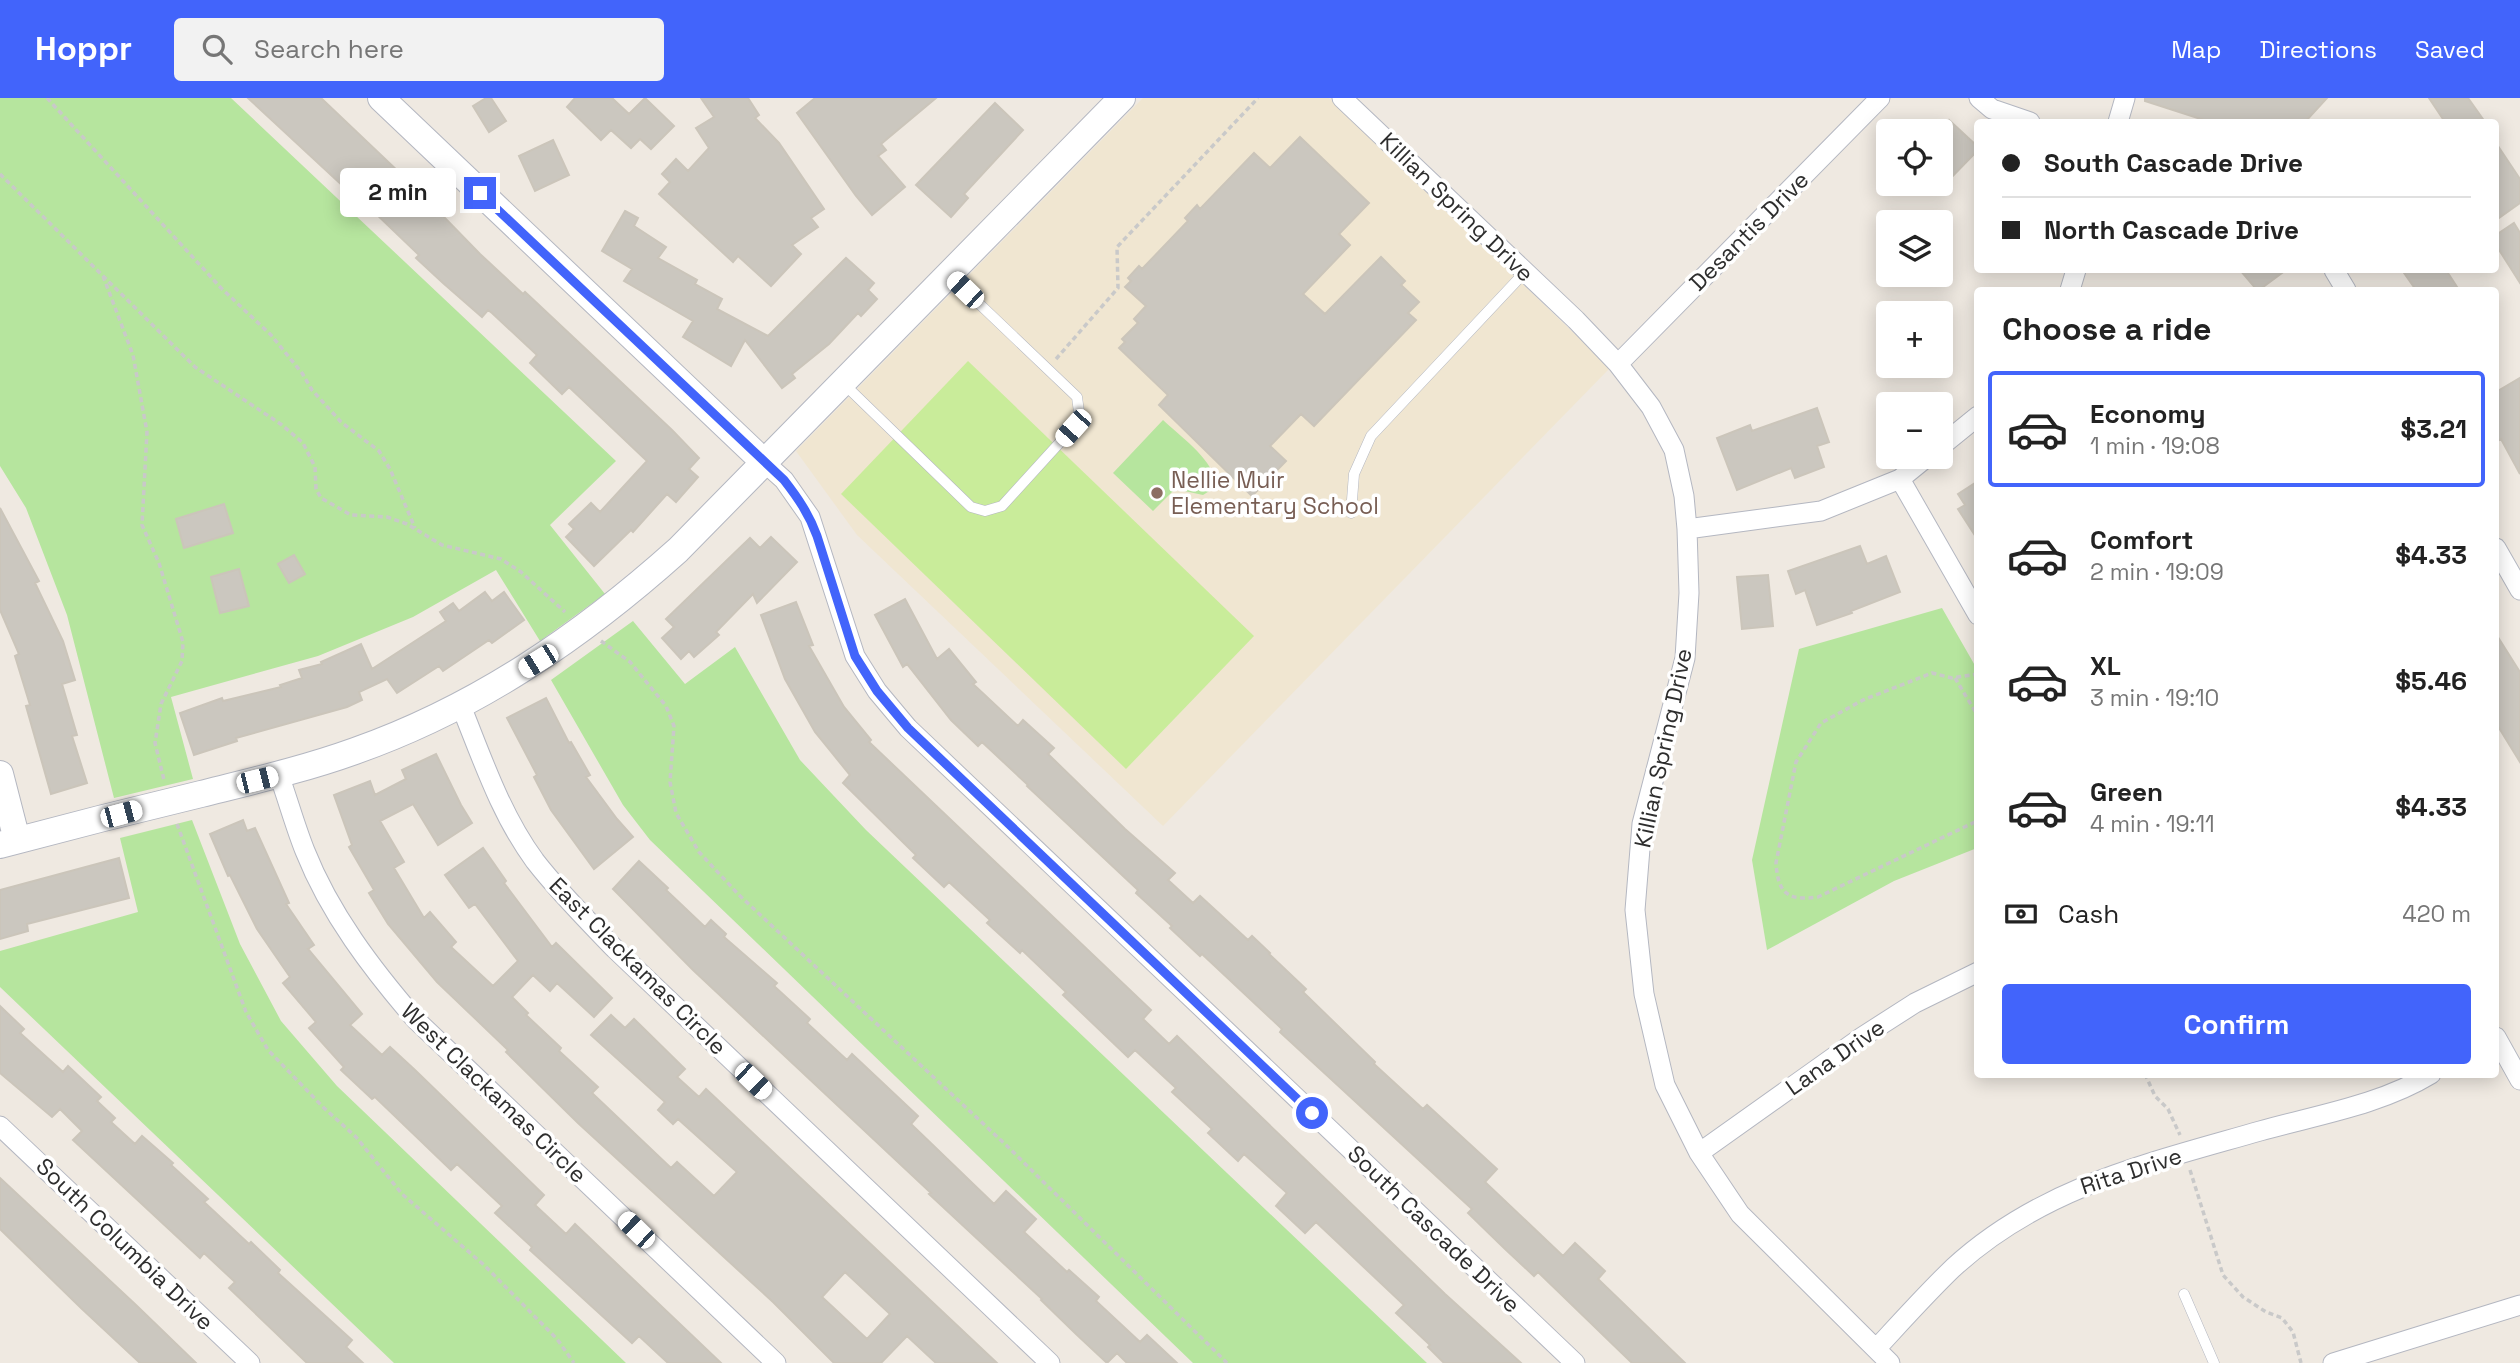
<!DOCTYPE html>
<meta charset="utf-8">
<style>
:root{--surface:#fff;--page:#f2f2f2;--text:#222;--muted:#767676;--line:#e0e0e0;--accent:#4264fb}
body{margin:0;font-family:"Space Grotesk",sans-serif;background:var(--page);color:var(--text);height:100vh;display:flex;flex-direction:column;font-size:26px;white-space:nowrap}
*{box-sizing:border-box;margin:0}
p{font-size:23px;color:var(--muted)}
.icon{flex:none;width:38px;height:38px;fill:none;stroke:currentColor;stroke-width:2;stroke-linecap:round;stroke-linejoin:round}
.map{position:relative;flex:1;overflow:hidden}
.side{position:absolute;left:1974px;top:189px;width:525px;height:791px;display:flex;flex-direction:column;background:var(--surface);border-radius:7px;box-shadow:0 4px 18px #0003}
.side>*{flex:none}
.guide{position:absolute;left:1974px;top:21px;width:525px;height:154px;border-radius:7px;box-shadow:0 4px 18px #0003;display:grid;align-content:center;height:154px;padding:0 28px;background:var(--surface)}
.buttons{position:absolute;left:1876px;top:21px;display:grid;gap:14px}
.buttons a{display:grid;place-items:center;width:77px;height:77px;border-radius:7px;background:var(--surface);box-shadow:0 4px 18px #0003;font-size:35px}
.end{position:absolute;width:32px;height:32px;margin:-16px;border:9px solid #4264fb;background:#fff;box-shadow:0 0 0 4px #fff}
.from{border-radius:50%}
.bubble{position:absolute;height:49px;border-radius:7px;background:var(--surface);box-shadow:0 4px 18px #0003;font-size:23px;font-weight:700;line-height:49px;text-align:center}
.car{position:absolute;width:21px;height:42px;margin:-21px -10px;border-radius:9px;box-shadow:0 0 5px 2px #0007;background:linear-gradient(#fff 24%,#345 0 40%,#fff 0 76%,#345 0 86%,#fff 0)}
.guide b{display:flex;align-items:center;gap:24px;height:66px;font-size:26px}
.guide b+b{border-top:2px solid var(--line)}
.guide i{width:18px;height:18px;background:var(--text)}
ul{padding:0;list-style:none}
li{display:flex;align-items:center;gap:21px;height:116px;margin:0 14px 10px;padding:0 14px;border:4px solid transparent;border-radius:7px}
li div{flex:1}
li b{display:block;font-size:26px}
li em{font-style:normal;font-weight:700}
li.selected{border-color:var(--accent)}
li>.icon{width:63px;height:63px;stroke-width:1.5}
h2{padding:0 28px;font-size:32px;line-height:84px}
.pay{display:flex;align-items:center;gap:18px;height:77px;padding:0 28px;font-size:26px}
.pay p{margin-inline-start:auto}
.action{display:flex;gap:14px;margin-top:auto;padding:14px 28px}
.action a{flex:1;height:80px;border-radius:7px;background:var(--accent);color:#fff;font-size:28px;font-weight:700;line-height:80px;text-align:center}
header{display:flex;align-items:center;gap:42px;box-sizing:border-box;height:98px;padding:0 35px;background:var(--accent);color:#fff}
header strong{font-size:33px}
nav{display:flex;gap:38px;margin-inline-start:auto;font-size:24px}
.search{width:490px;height:63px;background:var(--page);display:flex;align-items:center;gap:18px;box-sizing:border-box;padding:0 24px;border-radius:7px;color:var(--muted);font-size:26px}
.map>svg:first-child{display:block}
</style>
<header>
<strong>Hoppr</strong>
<div class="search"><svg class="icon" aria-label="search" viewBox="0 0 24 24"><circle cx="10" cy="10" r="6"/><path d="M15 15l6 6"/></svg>Search here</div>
<nav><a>Map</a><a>Directions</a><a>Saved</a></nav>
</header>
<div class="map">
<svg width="2520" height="1265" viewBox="0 0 2520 1265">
<rect width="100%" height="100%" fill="#efe9e1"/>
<path fill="#f0e6d1" d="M1143,0H1329L1610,270L1163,728L857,437L796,353Z"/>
<path fill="#b6e59e" d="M0,0H231L616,363L550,427L605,496L540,543L496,472L413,519L318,558L171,599L193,681L114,700L67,517L26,410L0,368Z
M1163,322C1181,339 1209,358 1216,383L1211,392L1203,397L1175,391L1153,413L1113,375Z
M1942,510L1977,571V750L1894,783L1767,852L1752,762L1799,551Z
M633,523L685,586L735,549L800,662L866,732L1427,1265H1193L650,742L623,707L551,582Z
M192,722L240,846L281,923L337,988L626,1265H394L0,889V853L138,814L120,740Z"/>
<path fill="#c9ec9a" d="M968,263L1254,538L1126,671L841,396Z"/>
<path fill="#cbc7bf" stroke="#cbc5ba" stroke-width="2" fill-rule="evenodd" d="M248,0H321L442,115L441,116L480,156L523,196L525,194L672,332L699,360L689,371L698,379L676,404L667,396L633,434L631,432L594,468L566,439L574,431L569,426L591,405L600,414L647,363L569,289L562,296L530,265L537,257L492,215L488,212L482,219L443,185L416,160L419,157L371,111L370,113Z
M486,0H491L506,23L489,34L473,8Z
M575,0H612L629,16L645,0L674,28L651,51L640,41L631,50L611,32L601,42L567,9Z
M701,0H748L759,17L755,20L779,45L824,111L811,120L818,129L792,147L801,156L771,188L738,158L733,164L659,96L670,84L662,76L676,61L688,73L709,50L696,30L714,19Z
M815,0H936L881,46L886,52L878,58L905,89L872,117L856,98L797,15Z
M2145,0H2327L2305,24H2210L2145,3Z
M2429,0H2468L2485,24H2445Z
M995,5L1023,32L964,96L968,100L951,119L916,87Z
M1949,22L1978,49V52L1941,90V30Z
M1300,39L1369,105L1339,136L1350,147L1303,196L1325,216L1381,159L1405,183L1401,187L1419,204L1408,215L1416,222L1314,328L1301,316L1270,348L1286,363L1252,398L1159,307L1168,297L1119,250L1125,244L1122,241L1138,225L1134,221L1146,208L1125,189L1131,183L1128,180L1139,168L1142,171L1188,123L1185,120L1197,107L1200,111L1254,55L1270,70Z
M553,42L569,77L535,93L519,58Z
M2496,45L2520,81V105L2496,122Z
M625,113L638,120L634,128L666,149L658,160L697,182L695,186L722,201L717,211L768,238L846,160L874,185L868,192L877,201L861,218L858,215L829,246L792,276L795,280L782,290L745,242L731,268L683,239L693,223L624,183L632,171L602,153Z
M2514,125L2520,135V185L2496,147V137Z
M2240,172H2286L2259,192H2257Z
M2402,172H2446L2459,192H2416Z
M2520,280V376L2501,341L2496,344V294Z
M1817,310L1829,344L1817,348L1824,369L1795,380L1791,370L1737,392L1717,340L1750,327L1752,333Z
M1978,383V442L1958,411L1965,407L1958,396Z
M224,406L233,435L184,450L176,421Z
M0,410L39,483L35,485L63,543L75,582L62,586L77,637L72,638L87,685L51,696L26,608L30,607L15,558L19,556L0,512Z
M771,439L797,464L757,505L753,496L716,534L719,537L694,559L689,553L681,561L662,540L674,529L666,521L750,440L760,450Z
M1860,448L1867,466L1886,458L1900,494L1851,513L1852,515L1817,527L1805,492L1796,496L1788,473Z
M294,457L305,476L289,485L278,466Z
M239,471L249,508L220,515L211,479Z
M1768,477L1773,528L1742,531L1737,479Z
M485,494L492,503L504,494L524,522L492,545L489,542L443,573L439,568L397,595L387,581L359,594L362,602L347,609L236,640L237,643L194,657L180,615L222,600L223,603L281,589L280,587L302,580L299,572L322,566L321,564L361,546L372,571L446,523L440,514L453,505L459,513Z
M905,501L937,561L949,551L976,584L973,586L1018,628L1023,622L1054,650L1048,656L1125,731L1175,775L1168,782L1193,805L1200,798L1248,842L1252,838L1270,855L1269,856L1306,891L1303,894L1375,964L1374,966L1423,1011L1427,1007L1497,1071L1485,1084L1563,1158L1575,1145L1605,1173L1598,1181L1685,1265H1632L1538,1174L1534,1178L1504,1150L1468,1115L1472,1111L1280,934L1282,931L1202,856L1200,858L1170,830L1172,828L1136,795L1138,792L1027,688L1028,687L982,644L978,648L951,622L907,566L903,569L875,517Z
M796,504L813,547L809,548L844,609L871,642L869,644L1151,912L1143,921L1169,946L1177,938L1445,1196L1521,1265H1444L1428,1249L1430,1247L1396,1215L1404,1207L1316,1124L1305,1135L1276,1108L1287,1095L1244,1056L1238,1063L1208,1035L1212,1031L1172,994L1176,990L1135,952L1128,959L1063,897L1066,894L1022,852L1020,855L987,825L990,822L949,784L944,789L913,760L916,757L843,685L850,677L815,634L785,581L761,517Z
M2496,536L2520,574V664L2496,625Z
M546,600L569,645L571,644L590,677L586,679L617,721L633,739L594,771L551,712L534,679L537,677L507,620Z
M436,656L461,707L472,725L438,747L413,706L380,723L404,764L394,770L424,820L430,814L456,844L451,849L493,888L518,863L475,806L469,810L445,777L483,750L506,783L504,785L552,849L556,845L612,900L594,919L557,885L550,893L533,877L512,899L528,915L526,917L561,950L559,953L598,989L592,995L671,1070L677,1064L714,1098L737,1074L678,1021L673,1026L658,1012L665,1004L591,937L611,917L625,930L634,921L685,971L677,979L699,999L706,991L997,1265H936L907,1238L881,1265H834L773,1204L578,1025L506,954L508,952L437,884L388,826L369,795L374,792L349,749L352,747L334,697L370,683L375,697L406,681L402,672ZM845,1174L890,1216L867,1241L822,1199Z
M243,722L247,733L255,730L289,805L286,806L314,847L308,851L362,916L350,927L382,957L390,949L415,972L544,1097L535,1107L566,1136L575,1126L721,1265H668L639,1238L632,1245L530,1152L532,1149L495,1115L502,1108L457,1066L451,1072L375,999L372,1001L341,972L344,969L309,930L316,924L283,885L290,879L257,831L230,777L228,778L210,736Z
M119,760L129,800L27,826L28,833L0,841V792Z
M639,763L668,790L666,792L705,829L711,822L726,836L724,839L777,885L774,888L810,921L807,925L847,962L852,956L918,1018L911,1026L994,1106L1006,1093L1036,1121L1024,1134L1067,1174L1069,1172L1099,1199L1096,1203L1140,1244L1147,1237L1177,1265H1127L1117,1255L1107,1265L1076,1236L1041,1202L1042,1201L929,1096L931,1095L693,872L613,791Z
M0,908L24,931L20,935L63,974L68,968L101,999L97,1003L115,1020L111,1024L135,1046L142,1038L173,1065L171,1067L208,1101L204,1104L249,1146L251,1144L280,1172L278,1175L352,1242L346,1249L363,1265H307L229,1190L235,1184L204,1155L200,1160L73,1042L82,1033L60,1011L52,1019L0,975Z
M0,1080L136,1207L196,1265H140L81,1210L0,1131Z"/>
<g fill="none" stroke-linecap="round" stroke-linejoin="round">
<g stroke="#b4b7c1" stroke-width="11">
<path id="lane" d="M844,286L971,409L985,413L1002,408L1073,330L1079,314L1077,299L949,177
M1351,415L1354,376L1371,338L1525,174
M2184,1196L2214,1265"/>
</g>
<g stroke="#b4b7c1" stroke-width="21">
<path id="street" d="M1342,0L1576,222L1618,266L1651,309L1674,352L1684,398L1687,431L1689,495L1685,560L1642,726L1635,812L1644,896L1665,987L1699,1055L1740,1116L1890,1265
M1979,0L1992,11L2030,24
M2118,24L2125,0
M2334,172L2346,192
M2070,192L2076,172
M1618,266L1880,0
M1941,348L1978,318
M764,364L784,382L810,419L855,558L877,593L908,630L1575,1265
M1900,381L1978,517
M1687,431L1821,413L1900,381L1927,359
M2496,450L2520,492
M461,608C482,660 501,717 535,763C559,794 587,822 615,851L1050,1265
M279,677C288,702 295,728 305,753C330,816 372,871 416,922L776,1265
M2496,939L2520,982
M0,1028L250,1265
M1699,1055L1862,939L1915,905L1978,874
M1876,1251C1901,1224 1926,1196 1953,1170C2041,1089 2149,1065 2260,1033C2317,1017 2380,1007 2431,976
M2333,1265L2520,1207"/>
</g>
<g stroke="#b4b7c1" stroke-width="28">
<path id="secondary" d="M381,0L764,364
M0,676L17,742
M0,747C67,729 134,712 201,696C253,683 305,671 355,653C477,610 582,538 678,452L1122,0"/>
</g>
<path stroke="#c9c9c9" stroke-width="3.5" stroke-dasharray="5 3.5" stroke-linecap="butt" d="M47,0L221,190L271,237L302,275L312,292L341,324L379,353L390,371L415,430
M0,76L195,269L282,327L303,345L315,369L316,391L321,400L351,417L387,419L407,426L442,447L501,461L521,474L565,514
M103,178L133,257L147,334L142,427L159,465L183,544L182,563L161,606L155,645L164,682
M1056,261L1118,190L1117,149L1258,0
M601,543L630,564L666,608L674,628L670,684L676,715L699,754L739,797L1006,1047L1227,1265
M1978,576L1952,580L1932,575L1863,602L1821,625L1796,664L1776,765C1778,796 1788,803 1818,799L1975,724L1978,721
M1955,580L1978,618
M177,726L246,914L268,952L324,1010L356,1039L402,1096L484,1167L557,1241L574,1265
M2145,976L2155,998L2168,1011L2180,1037
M2190,1072L2223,1177L2243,1199L2266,1214L2282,1220L2293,1234L2301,1265"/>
<use href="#lane" stroke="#fff" stroke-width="10"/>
<use href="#street" stroke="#fff" stroke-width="19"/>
<use href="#secondary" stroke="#fff" stroke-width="26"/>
</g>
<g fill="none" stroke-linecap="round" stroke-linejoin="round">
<path stroke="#4264fb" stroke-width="9" d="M480,95L784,382C798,400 809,416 817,438L855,558L877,593L908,630L1312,1015"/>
</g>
<circle fill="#8d6e63" stroke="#fff" stroke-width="2.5" cx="1157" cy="395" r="7"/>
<g text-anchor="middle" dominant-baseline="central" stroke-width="7" stroke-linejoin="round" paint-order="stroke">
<g font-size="23" fill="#2e2e2e" stroke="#fff">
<text transform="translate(1457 109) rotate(44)">Killian Spring Drive</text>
<text transform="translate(1749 133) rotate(-45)">Desantis Drive</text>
<text transform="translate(1663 650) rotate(-78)">Killian Spring Drive</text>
<text transform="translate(638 868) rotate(45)">East Clackamas Circle</text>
<text transform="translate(1835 959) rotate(-35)">Lana Drive</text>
<text transform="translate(494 995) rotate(44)">West Clackamas Circle</text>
<text transform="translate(2131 1073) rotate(-18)">Rita Drive</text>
<text transform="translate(1434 1131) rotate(44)">South Cascade Drive</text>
<text transform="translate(125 1146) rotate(44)">South Columbia Drive</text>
</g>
<g font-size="23" fill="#785e54" stroke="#fff" text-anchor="start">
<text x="1171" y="382">Nellie Muir<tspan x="1171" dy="26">Elementary School</tspan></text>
</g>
</g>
</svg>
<div class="buttons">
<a><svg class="icon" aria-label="locate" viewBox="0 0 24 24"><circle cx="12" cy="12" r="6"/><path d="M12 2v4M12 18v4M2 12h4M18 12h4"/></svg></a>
<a><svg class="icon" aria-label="layers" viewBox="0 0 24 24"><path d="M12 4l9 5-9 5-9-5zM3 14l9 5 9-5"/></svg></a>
<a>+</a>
<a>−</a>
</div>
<i class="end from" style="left:1312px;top:1015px"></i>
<i class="end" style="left:480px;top:95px"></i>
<div class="bubble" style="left:340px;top:70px;width:116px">2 min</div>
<i class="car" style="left:965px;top:192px;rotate:314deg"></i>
<i class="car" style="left:1073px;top:330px;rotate:222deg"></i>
<i class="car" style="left:538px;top:563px;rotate:238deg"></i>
<i class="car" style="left:257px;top:682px;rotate:76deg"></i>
<i class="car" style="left:121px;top:716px;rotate:75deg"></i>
<i class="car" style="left:753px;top:983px;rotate:134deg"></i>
<i class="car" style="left:636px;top:1132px;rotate:314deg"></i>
<div class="guide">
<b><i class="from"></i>South Cascade Drive</b>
<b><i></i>North Cascade Drive</b>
</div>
<section class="side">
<h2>Choose a ride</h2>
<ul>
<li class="selected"><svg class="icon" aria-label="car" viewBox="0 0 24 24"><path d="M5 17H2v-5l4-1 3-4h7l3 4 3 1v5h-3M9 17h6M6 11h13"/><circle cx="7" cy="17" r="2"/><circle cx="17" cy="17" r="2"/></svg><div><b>Economy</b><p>1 min · 19:08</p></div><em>$3.21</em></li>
<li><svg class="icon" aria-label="car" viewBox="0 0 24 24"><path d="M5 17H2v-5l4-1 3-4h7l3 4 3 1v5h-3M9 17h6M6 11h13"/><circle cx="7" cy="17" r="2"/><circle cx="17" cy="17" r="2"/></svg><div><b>Comfort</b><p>2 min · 19:09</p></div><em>$4.33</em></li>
<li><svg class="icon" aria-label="car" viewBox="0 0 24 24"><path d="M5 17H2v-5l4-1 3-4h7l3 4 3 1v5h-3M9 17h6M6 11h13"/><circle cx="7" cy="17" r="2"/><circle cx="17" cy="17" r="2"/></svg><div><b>XL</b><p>3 min · 19:10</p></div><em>$5.46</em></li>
<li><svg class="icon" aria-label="car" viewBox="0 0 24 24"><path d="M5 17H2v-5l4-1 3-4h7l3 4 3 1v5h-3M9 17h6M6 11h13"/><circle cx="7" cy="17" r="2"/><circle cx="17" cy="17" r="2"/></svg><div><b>Green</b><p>4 min · 19:11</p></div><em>$4.33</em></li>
</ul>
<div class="pay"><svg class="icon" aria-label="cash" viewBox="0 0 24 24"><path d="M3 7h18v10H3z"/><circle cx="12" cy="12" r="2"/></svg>Cash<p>420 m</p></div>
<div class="action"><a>Confirm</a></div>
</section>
</div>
